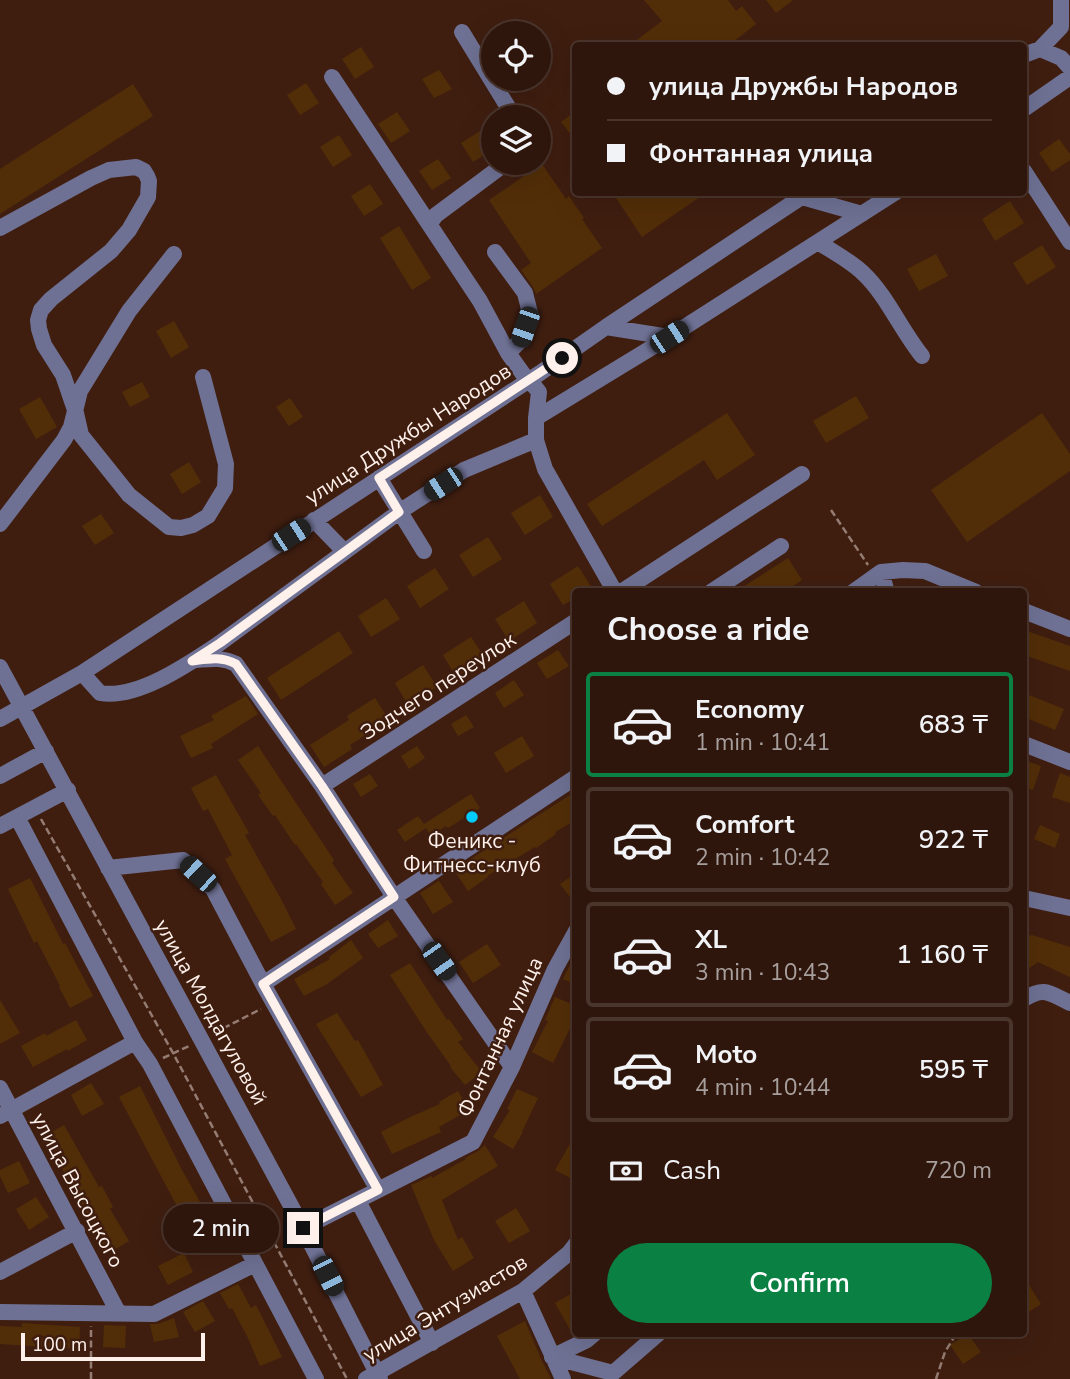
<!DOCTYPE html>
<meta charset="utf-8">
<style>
:root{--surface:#2f160c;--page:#371f15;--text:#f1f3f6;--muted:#a79f9d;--line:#4a352d;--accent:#0b8043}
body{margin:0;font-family:"Nunito Sans",sans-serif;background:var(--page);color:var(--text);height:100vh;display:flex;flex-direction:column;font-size:26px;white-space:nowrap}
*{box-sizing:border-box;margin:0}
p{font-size:23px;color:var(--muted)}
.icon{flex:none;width:38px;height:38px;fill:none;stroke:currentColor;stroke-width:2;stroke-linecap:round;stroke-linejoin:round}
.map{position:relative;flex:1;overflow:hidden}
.drawer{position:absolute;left:572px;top:588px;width:455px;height:749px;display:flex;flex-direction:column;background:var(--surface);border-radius:7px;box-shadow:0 7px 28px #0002,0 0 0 2px var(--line)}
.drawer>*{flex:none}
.top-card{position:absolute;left:572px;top:42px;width:455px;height:154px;border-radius:7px;box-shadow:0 7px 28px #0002,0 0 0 2px var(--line);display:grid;align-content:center;height:154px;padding:0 35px;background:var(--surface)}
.controls{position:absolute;left:481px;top:21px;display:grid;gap:14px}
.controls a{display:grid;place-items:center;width:70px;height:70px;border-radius:50%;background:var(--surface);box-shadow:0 7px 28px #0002,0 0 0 2px var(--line);font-size:35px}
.scale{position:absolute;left:21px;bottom:18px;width:184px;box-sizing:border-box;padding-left:7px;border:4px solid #fef0ea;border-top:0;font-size:19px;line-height:24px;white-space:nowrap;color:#fef0ea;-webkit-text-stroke:5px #3f1e10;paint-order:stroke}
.end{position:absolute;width:32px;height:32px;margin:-16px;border:9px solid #fef0ea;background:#111;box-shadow:0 0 0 4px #111}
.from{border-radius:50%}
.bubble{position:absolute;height:49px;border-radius:24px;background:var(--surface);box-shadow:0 7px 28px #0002,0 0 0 2px var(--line);font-size:23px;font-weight:600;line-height:49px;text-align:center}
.car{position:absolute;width:21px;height:42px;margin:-21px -10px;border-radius:9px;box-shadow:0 0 5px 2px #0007;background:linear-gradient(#222 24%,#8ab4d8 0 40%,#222 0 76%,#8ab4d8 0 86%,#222 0)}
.top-card b{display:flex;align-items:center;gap:24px;height:66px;font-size:26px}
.top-card b+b{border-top:2px solid var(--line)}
.top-card i{width:18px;height:18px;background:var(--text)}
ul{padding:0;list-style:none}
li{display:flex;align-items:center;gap:21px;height:105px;margin:0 14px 10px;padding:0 21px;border:4px solid var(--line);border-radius:7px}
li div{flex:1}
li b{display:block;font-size:26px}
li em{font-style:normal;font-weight:600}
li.active{border-color:var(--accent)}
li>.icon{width:63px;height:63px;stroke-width:1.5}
h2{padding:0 35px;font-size:32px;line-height:84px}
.pay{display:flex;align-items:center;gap:18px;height:77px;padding:0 35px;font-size:26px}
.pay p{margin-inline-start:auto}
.primary-button{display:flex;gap:14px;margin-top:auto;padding:14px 35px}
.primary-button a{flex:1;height:80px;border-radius:42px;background:var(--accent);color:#fff;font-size:28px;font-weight:600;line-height:80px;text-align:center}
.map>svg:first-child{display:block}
</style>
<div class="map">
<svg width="1070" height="1379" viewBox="0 0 1070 1379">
<rect width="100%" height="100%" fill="#3f1e10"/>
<path fill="#522e08" d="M644,0H728L736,11L742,6L756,24L728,46H629L662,21Z
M766,0H793L776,13Z
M361,47L374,67L355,79L342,59Z
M439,70L452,89L434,98L422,79Z
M306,83L319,103L300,115L287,95Z
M133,84L153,116L0,214V169Z
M576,111V141L561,122Z
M397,112L410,131L391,143L378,124Z
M480,131L492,150L473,162L461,143Z
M339,135L352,155L333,167L320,147Z
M1059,139L1070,154V160L1052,172L1039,153Z
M438,159L451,178L432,190L419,171Z
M542,164L566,199L569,196L584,218L582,219L602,248L536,294L533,287L521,270L531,263L489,200Z
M370,184L383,204L364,216L351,196Z
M612,192H707L642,237Z
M1010,201L1024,223L995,241L982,219Z
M399,226L431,278L412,290L380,238Z
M1042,245L1056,267L1027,285L1013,263Z
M936,254L948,276L919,291L907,269Z
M174,321L189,347L171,358L156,331Z
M142,382L150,397L130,407L122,392Z
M856,396L869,418L826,443L813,421Z
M40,397L57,427L36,439L19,409Z
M290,398L303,417L289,426L276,407Z
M727,413L755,455L717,480L704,460L602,526L587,504Z
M1042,413L1070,454V471L967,542L931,490Z
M189,462L201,482L182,494L170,474Z
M540,495L553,517L525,535L511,513Z
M101,514L114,533L95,545L82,526Z
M488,537L502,559L473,577L459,555Z
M788,558L802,580L784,592H735Z
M578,566L592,588L586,592H576V598L563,605L550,584Z
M435,568L449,589L420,608L407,586Z
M386,598L400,619L371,637L358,616Z
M524,601L537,623L509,641L495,619Z
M1024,630L1070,646V671L1024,655Z
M339,631L353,653L281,700L267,678Z
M471,637L485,658L456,677L443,655Z
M558,650L569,666L547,679L537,663Z
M423,665L437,687L408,705L395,683Z
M514,680L524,695L504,708L495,693Z
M1024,693L1064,709L1055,730L1024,717Z
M246,696L258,714L211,744L213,748L191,758L180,736L214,720L211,716Z
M375,698L389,720L350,745L352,749L324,767L310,745L349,720L347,716Z
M466,715L474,727L458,736L451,724Z
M522,736L534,756L506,773L494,753Z
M258,746L334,860L332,863L353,893L335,905L321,884L323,882L296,844L295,845L275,815L273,816L258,795L261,793L238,760Z
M417,746L425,758L409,769L401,756Z
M1024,760L1041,766L1033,790L1024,787Z
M1060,773L1070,777V803L1052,797Z
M370,774L378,786L361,797L353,784Z
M216,775L249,833L245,835L281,899L296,929L271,942L225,859L232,855L208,809L203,811L191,788Z
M576,791V820L555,832L556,834L536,848L535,847L487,876L488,877L468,891L454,870Z
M471,794L480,808L448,828L446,826L431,836L426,828L405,842L397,830L418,816L424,824Z
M1040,825L1060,834L1055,848L1034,839Z
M576,873V905L560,884Z
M30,878L63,944L65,943L93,996L70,1008L59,987L60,986L37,941L34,943L8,889Z
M439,881L453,902L433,914L420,893Z
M388,920L398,936L378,948L368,934Z
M1032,935L1070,947V977L1038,962L1024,972V937Z
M351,940L363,958L327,984L304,996L294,979L330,959L329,957Z
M487,944L501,965L473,983L459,962Z
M576,953V985L563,979Z
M410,963L447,1020L449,1019L463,1039L458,1042L482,1072L465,1085L450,1067L451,1066L426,1031L390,975Z
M555,997L576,1006V1016L553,1063L532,1052L548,1021L545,1020Z
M0,1000L20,1033L0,1044Z
M337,1013L355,1041L358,1040L383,1085L361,1097L316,1024Z
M76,1020L87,1040L68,1051L67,1049L33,1067L21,1046L45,1033L46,1036Z
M91,1083L104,1104L82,1116L71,1095Z
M140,1086L182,1170L217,1232L197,1244L119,1097Z
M517,1089L538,1098L522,1132H523L513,1149L493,1137L510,1110L507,1109Z
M458,1091L469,1110L439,1127L441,1132L392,1154L381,1132L408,1118L440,1104L439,1102Z
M64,1125L99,1187L102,1186L113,1207L110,1209L129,1241L107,1254L56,1157L55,1158L43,1137Z
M576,1133V1181L555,1170Z
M485,1145L498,1166L442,1200L458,1240L462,1237L474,1258L453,1271L434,1240L411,1185L432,1176V1178L466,1159L465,1158L478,1151Z
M19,1161L30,1183L8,1193L0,1176V1170Z
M36,1197L49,1217L29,1230L16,1209Z
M516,1208L530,1231L509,1243L495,1221Z
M184,1253L193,1272L168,1285L158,1266Z
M1024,1277L1041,1304L1024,1315Z
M238,1284L251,1308L256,1305L282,1357L260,1366L247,1336L232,1308L229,1309L220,1293Z
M576,1291V1334L573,1335L555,1303Z
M203,1301L215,1321L195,1332L183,1312Z
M174,1318L179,1337L154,1342L150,1324H158Z
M525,1321L542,1361L551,1379H520L497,1336Z
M22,1323L80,1327L79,1349L0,1344V1326L22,1327Z
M104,1325L126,1326L125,1348L103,1347Z
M968,1334L981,1352L963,1364L950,1345Z"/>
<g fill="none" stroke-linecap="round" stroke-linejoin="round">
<path stroke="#957c72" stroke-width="2.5" stroke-dasharray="7 3.5" stroke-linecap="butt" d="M831,510L868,565
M41,819L173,1053L347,1379
M214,1033L261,1009
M163,1058L189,1046
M91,1379V1326
M936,1379L945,1352L956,1334"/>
<path stroke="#6f7194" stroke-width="16" d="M462,32L514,117
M1040,49L1061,27V0
M1024,55L1040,49L1061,58L1070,68
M332,77L429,224
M1024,109L1070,77
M506,163L436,215L429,224L480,301L508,353L528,381L535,387L539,392L536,418V440L545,469L615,592
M1024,171L1070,242
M802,197L862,214
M0,228L91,178L109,170L136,167L144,171L147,176L149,181L148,197L129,230L111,251L51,299L41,310L38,320L39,329L44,345L63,375L76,413L81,435L129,495L169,527L181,528L193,525L208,516L225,488L226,464L203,377
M818,242C833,252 851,261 864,274C887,296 901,330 922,356
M495,252L525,293L530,313L521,340L508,353
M606,327L809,192
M536,418L669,337
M379,478L424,551
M314,520L344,551
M0,524L64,440L71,427L80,391L129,311L174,254
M881,572L887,592
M621,592L802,474
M711,592L781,546
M853,592L881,572L903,570L925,571L976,592
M1024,611L1070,629
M196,660C211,659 222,657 236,664L322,786L394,897L512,1067
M0,667L303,1228L380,1379
M82,673L100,693C137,700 190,663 220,643L399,512L464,470L536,440
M0,719L82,673L540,373L606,327L669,337L896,192
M1024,744L1070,762
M0,776L46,751
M322,786L576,621
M17,817L135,1042L150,1064L316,1379
M0,826L68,790
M108,868L183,860L213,889L263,984L378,1190
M1024,898L1070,908
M263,984L576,777
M1024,999C1045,986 1049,993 1070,1003
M0,1088L118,1312
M0,1116L135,1042
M358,1201L432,1343
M303,1228L473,1142L512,1067L555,969L576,931
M0,1272L77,1231
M523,1291L563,1379
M0,1312L154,1314L255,1264
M552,1357L613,1373L658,1334
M552,1357L587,1340L594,1334
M366,1379L523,1291L569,1253L576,1244"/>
</g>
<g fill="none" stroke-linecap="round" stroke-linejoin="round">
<path stroke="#fef0ea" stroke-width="9" d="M303,1228L378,1190L263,984L394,897L322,786L236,664C221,656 208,659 192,661L220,643L399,512L379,478L562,358"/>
</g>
<circle fill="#00cbf9" stroke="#3f1e10" stroke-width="2.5" cx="472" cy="817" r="7"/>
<g text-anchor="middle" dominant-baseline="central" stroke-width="5" stroke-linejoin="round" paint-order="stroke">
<g font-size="21" fill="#fef0ea" stroke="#3f1e10">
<text transform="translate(408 434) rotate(-33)">улица Дружбы Народов</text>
<text transform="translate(438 686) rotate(-33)">Зодчего переулок</text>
<text transform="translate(211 1012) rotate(61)">улица Молдагуловой</text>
<text transform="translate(500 1037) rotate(-65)">Фонтанная улица</text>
<text transform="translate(78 1190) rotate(62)">улица Высоцкого</text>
<text transform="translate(445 1308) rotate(-31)">улица Энтузиастов</text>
</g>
<g font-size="21" fill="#fef0ea" stroke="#3f1e10">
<text x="472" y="841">Феникс -<tspan x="472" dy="24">Фитнесс-клуб</tspan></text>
</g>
</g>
</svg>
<div class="controls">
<a><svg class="icon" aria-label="locate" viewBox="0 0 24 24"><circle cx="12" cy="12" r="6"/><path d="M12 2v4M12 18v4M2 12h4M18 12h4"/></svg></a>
<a><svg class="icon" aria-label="layers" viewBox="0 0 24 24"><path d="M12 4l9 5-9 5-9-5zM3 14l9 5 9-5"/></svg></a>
</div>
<div class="scale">100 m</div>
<i class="end from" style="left:562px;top:358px"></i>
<i class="end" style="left:303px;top:1228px"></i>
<div class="bubble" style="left:163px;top:1204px;width:116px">2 min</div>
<i class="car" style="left:525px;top:327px;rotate:199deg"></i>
<i class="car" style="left:669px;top:337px;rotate:57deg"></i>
<i class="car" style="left:443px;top:484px;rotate:237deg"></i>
<i class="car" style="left:291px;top:535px;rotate:57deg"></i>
<i class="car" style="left:198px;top:874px;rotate:313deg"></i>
<i class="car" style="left:439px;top:961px;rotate:145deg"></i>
<i class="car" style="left:328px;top:1276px;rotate:153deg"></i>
<div class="top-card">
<b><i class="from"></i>улица Дружбы Народов</b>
<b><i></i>Фонтанная улица</b>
</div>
<section class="drawer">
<h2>Choose a ride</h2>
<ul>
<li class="active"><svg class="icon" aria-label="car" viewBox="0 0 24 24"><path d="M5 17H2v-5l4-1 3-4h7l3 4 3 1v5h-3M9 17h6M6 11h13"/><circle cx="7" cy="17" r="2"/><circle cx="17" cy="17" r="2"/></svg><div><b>Economy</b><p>1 min · 10:41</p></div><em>683 ₸</em></li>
<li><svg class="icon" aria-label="car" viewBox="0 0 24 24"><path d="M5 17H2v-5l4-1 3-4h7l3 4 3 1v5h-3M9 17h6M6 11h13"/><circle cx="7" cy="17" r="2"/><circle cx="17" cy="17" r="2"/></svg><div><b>Comfort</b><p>2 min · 10:42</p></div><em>922 ₸</em></li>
<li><svg class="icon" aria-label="car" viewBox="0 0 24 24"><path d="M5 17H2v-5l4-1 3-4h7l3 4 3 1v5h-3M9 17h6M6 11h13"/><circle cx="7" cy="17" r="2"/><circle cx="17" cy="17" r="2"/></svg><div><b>XL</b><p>3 min · 10:43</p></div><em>1 160 ₸</em></li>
<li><svg class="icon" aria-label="car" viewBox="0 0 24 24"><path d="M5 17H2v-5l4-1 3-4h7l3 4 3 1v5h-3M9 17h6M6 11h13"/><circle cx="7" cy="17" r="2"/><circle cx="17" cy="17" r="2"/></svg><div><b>Moto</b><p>4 min · 10:44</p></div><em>595 ₸</em></li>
</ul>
<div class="pay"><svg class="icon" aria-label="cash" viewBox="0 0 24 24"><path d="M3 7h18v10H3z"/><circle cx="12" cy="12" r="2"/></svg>Cash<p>720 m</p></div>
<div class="primary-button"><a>Confirm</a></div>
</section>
</div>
